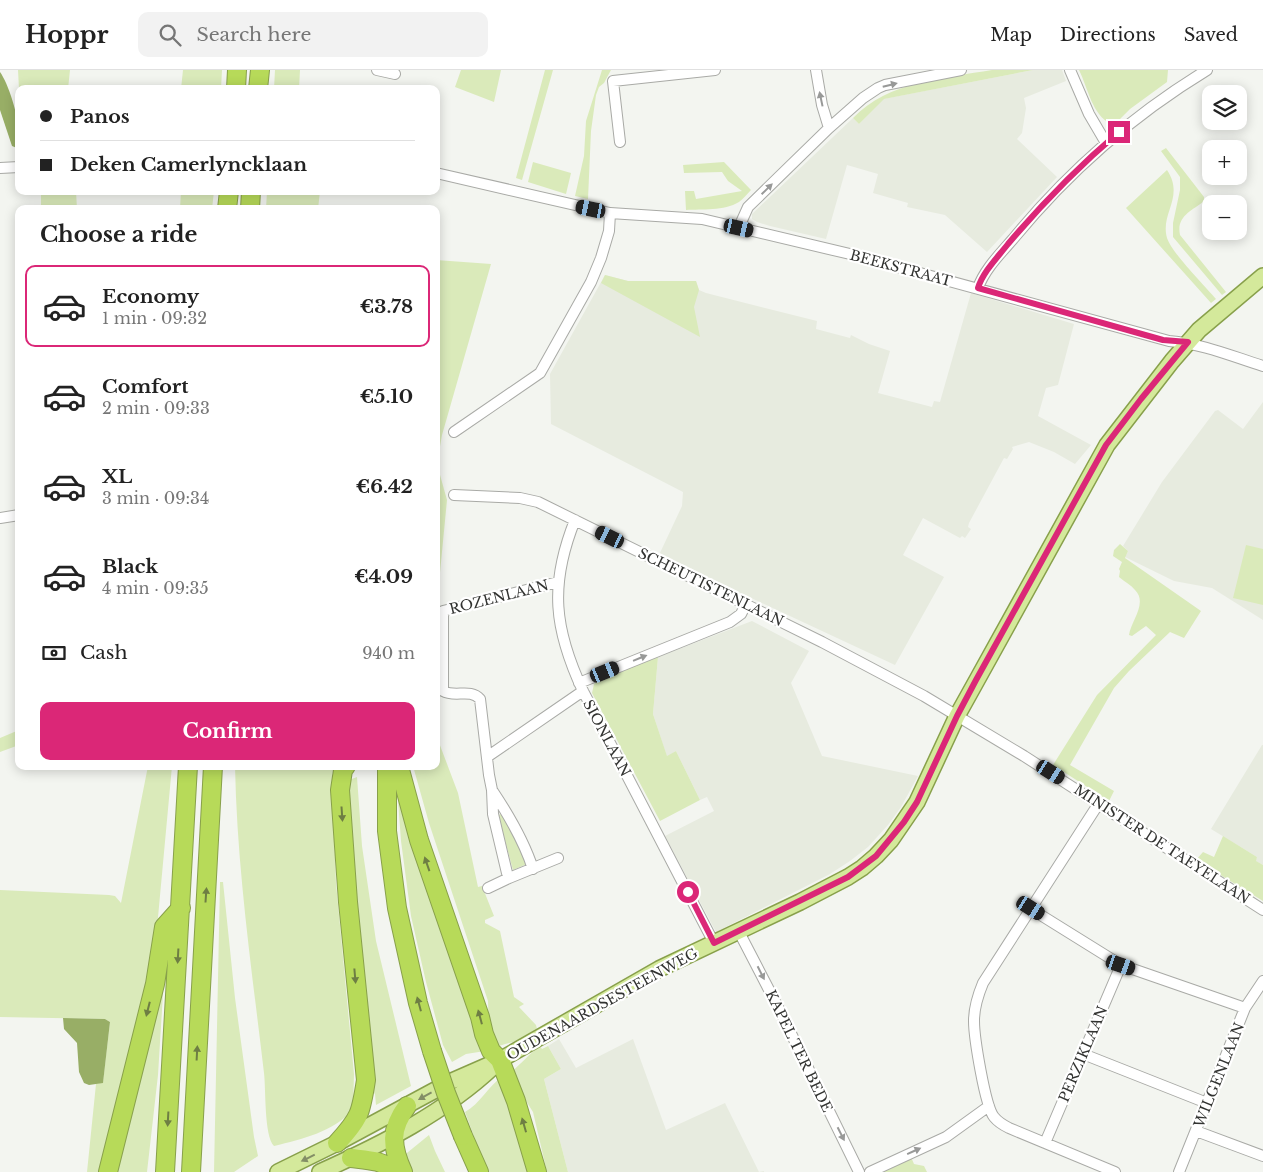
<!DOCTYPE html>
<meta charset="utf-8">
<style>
:root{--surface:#fff;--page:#f2f2f2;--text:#222;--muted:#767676;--line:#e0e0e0;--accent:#db2777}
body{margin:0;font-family:"Libre Baskerville",serif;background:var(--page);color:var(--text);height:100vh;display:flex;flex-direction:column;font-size:19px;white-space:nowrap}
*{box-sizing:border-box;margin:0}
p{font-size:16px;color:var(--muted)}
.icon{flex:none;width:28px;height:28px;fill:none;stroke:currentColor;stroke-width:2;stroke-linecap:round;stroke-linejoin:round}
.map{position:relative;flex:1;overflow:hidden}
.sheet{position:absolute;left:15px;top:135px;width:425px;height:565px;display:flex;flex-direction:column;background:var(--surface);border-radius:10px;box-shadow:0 2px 12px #0003}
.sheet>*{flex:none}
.hud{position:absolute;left:15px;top:15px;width:425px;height:110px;border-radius:10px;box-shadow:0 2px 12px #0003;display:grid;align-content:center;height:110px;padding:0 25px;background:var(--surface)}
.tools{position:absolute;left:1202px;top:15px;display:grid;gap:10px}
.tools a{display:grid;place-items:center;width:45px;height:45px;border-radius:10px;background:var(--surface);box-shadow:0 2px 12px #0003;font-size:25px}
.end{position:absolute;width:22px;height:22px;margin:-11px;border:6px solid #db2777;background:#fff;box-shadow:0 0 0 2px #fff}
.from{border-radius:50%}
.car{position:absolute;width:15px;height:30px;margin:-15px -8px;border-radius:6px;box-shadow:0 0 4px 1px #0007;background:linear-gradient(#222 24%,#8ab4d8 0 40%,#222 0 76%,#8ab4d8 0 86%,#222 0)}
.hud b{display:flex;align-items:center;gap:18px;height:48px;font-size:19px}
.hud b+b{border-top:1px solid var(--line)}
.hud i{width:12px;height:12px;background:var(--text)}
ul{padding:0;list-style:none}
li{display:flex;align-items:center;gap:15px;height:82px;margin:0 10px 8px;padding:0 15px;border:2px solid transparent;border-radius:10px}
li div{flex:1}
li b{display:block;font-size:19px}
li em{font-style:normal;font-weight:800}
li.active{border-color:var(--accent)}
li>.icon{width:45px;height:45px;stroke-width:1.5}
h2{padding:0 25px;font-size:22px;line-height:60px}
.pay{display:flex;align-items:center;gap:12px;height:55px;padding:0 25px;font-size:19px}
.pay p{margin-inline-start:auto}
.primary-button{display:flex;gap:10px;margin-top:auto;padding:10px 25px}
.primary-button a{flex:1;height:58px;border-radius:10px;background:var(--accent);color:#fff;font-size:20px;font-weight:800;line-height:58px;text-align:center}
header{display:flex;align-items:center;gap:30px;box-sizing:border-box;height:70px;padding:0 25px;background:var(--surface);border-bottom:1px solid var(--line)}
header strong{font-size:24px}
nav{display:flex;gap:28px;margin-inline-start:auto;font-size:18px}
.search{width:350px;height:45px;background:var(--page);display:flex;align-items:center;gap:12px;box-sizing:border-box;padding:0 18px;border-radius:10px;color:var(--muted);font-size:19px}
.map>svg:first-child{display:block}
</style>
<header>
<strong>Hoppr</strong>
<div class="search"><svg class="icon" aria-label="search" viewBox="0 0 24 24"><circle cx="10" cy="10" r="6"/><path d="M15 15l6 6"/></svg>Search here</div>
<nav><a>Map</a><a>Directions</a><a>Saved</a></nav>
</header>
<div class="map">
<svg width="1263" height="1102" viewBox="0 0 1263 1102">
<rect width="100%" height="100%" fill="#f3f5f0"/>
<path fill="#e7ebdf" d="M1033,0H1062L1066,11L1024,28L1026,38L1022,63L1017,69L1057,107L987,182L945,145L907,137L908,133L873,123L878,104L847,95L826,169L770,156L757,152L752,149V144L853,48L859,54L883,29Z
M605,205L628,211H696L699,220L706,223L817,251L816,259L850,268L851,265L869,274L890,281L878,323L932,337L934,331L940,332L971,223L1074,254L1058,315L1046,318L1038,346L1091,375L1075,394L1054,382L1029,372L1012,377L1013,379L1007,389L1004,388L969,453L968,457L971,459L965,468L962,466L960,468L923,448L903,485L944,507L895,595L659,485L682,436L683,422L551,354L550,304Z
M1263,332V550L1212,518L1174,511L1125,487L1128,481L1123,476L1162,412L1215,341L1218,340L1243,359Z
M752,551L809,581L791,613L822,686L918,706L901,737L888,755L868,777L850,791L830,804L716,862L665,766L714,741L707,727L700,730L676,681L667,687L653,644L658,587Z
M1262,675H1263V795L1255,791L1257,787L1211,759Z
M559,969L576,998L633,969L666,1060L725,1033L759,1102L764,1101V1102H568L544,1009L561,999L548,976Z"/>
<path fill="#daeaba" d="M18,0H70L68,19H19Z
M183,0H222L221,19H181Z
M275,0H300L299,19H274Z
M461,0H501L494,32L455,17Z
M545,0H553L522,110L516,108Z
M602,0H611L604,13L599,17L596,25L591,61L588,129L575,126L584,86L586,51Z
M992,0H1033L884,29L859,54L853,48C888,11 945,8 992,0Z
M1079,0H1168L1167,12L1130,39L1120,49L1111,54C1092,45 1088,18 1079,0Z
M1166,78L1204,127V131C1192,141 1176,146 1180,165L1226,222L1222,225L1173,167V153L1180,120V107L1161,81Z
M533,92L571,103L566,124L528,112Z
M724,92L751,120C747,124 743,129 739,132C724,141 702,139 686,140L685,121H694L696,129L742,121L728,111L722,102L684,103L683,95Z
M1167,100C1185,127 1160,143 1167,168C1172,183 1204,215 1216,229L1211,233L1126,138Z
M41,121H76L77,139H41Z
M181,121H214L212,139H180Z
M267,121H320L318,139H266Z
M436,190L491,194L442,365L437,394L447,430L436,544Z
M605,205L628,211H696L699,220L694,237L700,267L601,213Z
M1120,474L1128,481L1125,488L1201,541L1184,568L1170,562L1129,601L1114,618L1070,695L1114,721L1109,731L1053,695L1097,625L1156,565L1146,556L1132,566L1129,565C1131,551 1148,533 1135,520C1131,515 1125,512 1119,507L1120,501L1119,499L1122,492L1113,486L1114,480Z
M1246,475L1263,479V535L1233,528Z
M658,587L653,644L667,686L676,681L700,730L660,751L592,623L594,614L599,609Z
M436,628L437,629H440L439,638L440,669L438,670L458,723L478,817L482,816L494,846L485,850V853L500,861L514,927L524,934L519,937L536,955L537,959C528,971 512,971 499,976C486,966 489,945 488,931L429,753L413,696H436Z
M19,660V675L0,682V668Z
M148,696H172L157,858L141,941L101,1102H87L96,1014L103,1012L110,952L105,949L0,947V820L109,825L115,826L121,833Z
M235,696H334L332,704L336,813L354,1004L353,1040C332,1062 303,1069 274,1076C264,1066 266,1020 264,1003C252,901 237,799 235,696Z
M357,707L362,776L376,871L411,1016L376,1035L375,1024L372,1021L351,766L349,710Z
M397,717L485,981L466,984L452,992L443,975L426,912L411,846L401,771Z
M502,744L529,793L513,800L498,745Z
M1223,766L1257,787L1256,791L1263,795V831L1196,790L1203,782L1214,787Z
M220,812H223L235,928L254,1067L258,1086L234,1102H214Z
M158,923L163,924L158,1005L147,1102H113Z
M540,976L542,979L548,976L561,999L544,1009L568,1102H547L533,1042L514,1012L511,1002C522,993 529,984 540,976Z
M502,1007L531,1102H487L465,1042C480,1034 488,1016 502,1007Z
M429,1065L435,1081L445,1102H409L402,1087Z
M911,1087L914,1094L924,1096L927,1102H879Z"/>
<path fill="#98ae66" d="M0,2C10,16 24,61 17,78L12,76L0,40Z
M63,948L105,949L110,952L103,1013L89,1015L84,1013L79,1002L77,973L64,959Z"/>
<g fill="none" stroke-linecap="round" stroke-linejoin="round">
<g stroke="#a9aaa6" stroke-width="12">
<path id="street" d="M377,0L395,4
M816,0L822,35L829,58
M1070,0L1089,44L1106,73
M620,72L613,11L715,0
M0,98L19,97
M436,103L610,143L702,149L850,184L1169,271C1204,274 1231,286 1263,296
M739,157L748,137L829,58L863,28L878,18L885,15L961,0
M978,218C984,200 1000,184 1013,169C1068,102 1133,45 1207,0
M454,362L540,303L591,212L601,188L609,161L610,143
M454,425L520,428L538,432L822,572L924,626L1024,686L1263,840
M0,448L19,445
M575,450C549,515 554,559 583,621L714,873
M579,613L730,552L741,544L746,534
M487,687L583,621
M492,720C508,744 524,771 533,799
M1099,733L983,913C978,925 974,938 974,951C974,967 985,1036 994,1047C998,1052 1003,1055 1009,1058L1115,1102
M509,808L558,788
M488,818L509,808L507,803L493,744L492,720L489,705L480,629C470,618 455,628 443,621V541L558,512
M1031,839L1121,895L1245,938
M738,860L780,941L859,1102
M1083,984L1207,1033
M1196,1061L1263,1086
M1045,1073L1121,895
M870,1102L946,1067L989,1036
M1179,1102L1245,938L1263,911"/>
</g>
<g stroke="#88a04b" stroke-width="18">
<path id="primary" d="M278,1102L337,1073L452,1011L500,990L659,899L800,832L848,807L862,798L876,786L891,770L917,732L957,646L977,610L1107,375L1172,291L1199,260L1263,206
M320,1102C382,1074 444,1043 494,996"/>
</g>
<g stroke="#88a04b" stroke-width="20">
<path id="highway" d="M236,19L237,0
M258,19L260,0
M227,139L229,121
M250,139L251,121
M387,696V761L397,838L418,933L432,981
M399,696L419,770L480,947L484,964L491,981L500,990L516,1031L537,1102
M463,1066L479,1102
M337,1073C360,1048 361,1043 366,1010L348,832L340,720L343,700L346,696
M351,1088C368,1090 383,1090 395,1102
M108,1102L155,914L164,857L181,838
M165,1102L188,696
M191,1102L213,696
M403,1102C391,1076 390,1059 407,1036"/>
</g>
<use href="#street" stroke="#fff" stroke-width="10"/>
<use href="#primary" stroke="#d4e99b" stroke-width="15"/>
<use href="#highway" stroke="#b7da59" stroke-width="18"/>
<g stroke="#88a04b" stroke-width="20" stroke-linecap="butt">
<path id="highway-bridge" d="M432,981L446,1023L463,1066"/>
</g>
<use href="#highway-bridge" stroke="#b7da59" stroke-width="18"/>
</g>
<defs><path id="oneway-solid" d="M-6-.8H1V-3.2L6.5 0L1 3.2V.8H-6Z" transform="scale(1.25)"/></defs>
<g fill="#989998">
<use href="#oneway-solid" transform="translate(890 15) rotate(-14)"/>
<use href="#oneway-solid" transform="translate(821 29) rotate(-102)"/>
<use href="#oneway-solid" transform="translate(767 119) rotate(-44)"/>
<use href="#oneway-solid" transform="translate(640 588) rotate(-22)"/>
<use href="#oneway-solid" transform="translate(761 903) rotate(63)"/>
<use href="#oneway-solid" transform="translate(841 1064) rotate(63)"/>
<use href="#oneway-solid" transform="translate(914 1081) rotate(-24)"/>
</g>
<g fill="#6e7e43">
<use href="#oneway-solid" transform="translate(342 744) rotate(86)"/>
<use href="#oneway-solid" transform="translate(427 794) rotate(-109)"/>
<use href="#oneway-solid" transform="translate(206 825) rotate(-86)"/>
<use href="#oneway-solid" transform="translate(178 886) rotate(93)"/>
<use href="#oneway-solid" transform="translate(355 906) rotate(85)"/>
<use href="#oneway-solid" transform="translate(419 934) rotate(-105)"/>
<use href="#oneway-solid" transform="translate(148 939) rotate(104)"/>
<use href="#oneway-solid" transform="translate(480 947) rotate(-105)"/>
<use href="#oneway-solid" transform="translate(197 983) rotate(-87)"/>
<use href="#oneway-solid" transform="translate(168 1049) rotate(93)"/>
<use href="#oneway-solid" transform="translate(524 1055) rotate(-106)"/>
</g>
<g fill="#838e66">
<use href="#oneway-solid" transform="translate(425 1026) rotate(151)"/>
<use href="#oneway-solid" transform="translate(308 1088) rotate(154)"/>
</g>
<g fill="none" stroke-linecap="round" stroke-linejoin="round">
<path stroke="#db2777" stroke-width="6" d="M688,822L714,873L848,807L876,786L904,752L917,732L957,646L976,610L1106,375L1141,329L1188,272L1163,270L978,218C983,202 997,188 1008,174C1042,134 1079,96 1119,62"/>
</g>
<g text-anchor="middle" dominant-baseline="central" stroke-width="4.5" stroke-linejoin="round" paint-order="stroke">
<g font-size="14" fill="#323331" stroke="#fff">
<text transform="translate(901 198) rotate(15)">BEEKSTRAAT</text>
<text transform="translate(711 517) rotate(26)">SCHEUTISTENLAAN</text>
<text transform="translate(499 527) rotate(-14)">ROZENLAAN</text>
<text transform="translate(607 668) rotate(62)">SIONLAAN</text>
<text transform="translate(1162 774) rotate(33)">MINISTER DE TAEYELAAN</text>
<text transform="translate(602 934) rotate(-29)">OUDENAARDSESTEENWEG</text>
<text transform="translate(799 981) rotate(64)">KAPEL TER BEDE</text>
<text transform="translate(1083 984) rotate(-67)">PERZIKLAAN</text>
<text transform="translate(1219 1005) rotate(-68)">WILGENLAAN</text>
</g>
</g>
</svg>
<div class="tools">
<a><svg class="icon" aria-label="layers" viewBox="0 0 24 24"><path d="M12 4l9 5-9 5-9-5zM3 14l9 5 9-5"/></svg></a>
<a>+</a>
<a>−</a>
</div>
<i class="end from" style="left:688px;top:822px"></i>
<i class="end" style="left:1119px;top:62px"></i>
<i class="car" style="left:591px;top:139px;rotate:282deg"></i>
<i class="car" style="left:739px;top:158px;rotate:103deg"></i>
<i class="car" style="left:610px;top:467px;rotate:296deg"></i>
<i class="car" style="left:605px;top:602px;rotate:68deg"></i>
<i class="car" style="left:1051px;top:702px;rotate:122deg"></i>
<i class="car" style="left:1031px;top:838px;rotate:122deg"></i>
<i class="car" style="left:1121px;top:895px;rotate:109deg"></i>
<div class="hud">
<b><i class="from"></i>Panos</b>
<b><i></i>Deken Camerlyncklaan</b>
</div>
<section class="sheet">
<h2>Choose a ride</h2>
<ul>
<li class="active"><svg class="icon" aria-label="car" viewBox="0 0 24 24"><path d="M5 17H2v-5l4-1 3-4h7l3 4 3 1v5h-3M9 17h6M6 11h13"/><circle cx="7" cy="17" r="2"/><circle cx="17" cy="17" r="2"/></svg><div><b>Economy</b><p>1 min · 09:32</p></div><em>€3.78</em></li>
<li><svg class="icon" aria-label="car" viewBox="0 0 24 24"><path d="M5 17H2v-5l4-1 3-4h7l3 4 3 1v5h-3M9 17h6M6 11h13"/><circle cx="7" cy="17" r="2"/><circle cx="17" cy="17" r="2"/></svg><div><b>Comfort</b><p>2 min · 09:33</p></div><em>€5.10</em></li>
<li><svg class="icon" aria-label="car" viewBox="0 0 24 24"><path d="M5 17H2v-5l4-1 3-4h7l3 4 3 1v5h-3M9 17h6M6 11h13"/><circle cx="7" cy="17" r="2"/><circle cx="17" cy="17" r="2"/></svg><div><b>XL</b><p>3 min · 09:34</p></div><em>€6.42</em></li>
<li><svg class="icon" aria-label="car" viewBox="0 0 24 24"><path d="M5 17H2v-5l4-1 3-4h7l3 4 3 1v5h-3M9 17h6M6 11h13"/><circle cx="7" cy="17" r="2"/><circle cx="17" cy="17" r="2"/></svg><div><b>Black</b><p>4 min · 09:35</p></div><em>€4.09</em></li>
</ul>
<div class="pay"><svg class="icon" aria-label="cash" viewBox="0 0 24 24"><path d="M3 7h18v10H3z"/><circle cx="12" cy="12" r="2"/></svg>Cash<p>940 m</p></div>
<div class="primary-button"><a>Confirm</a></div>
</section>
</div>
